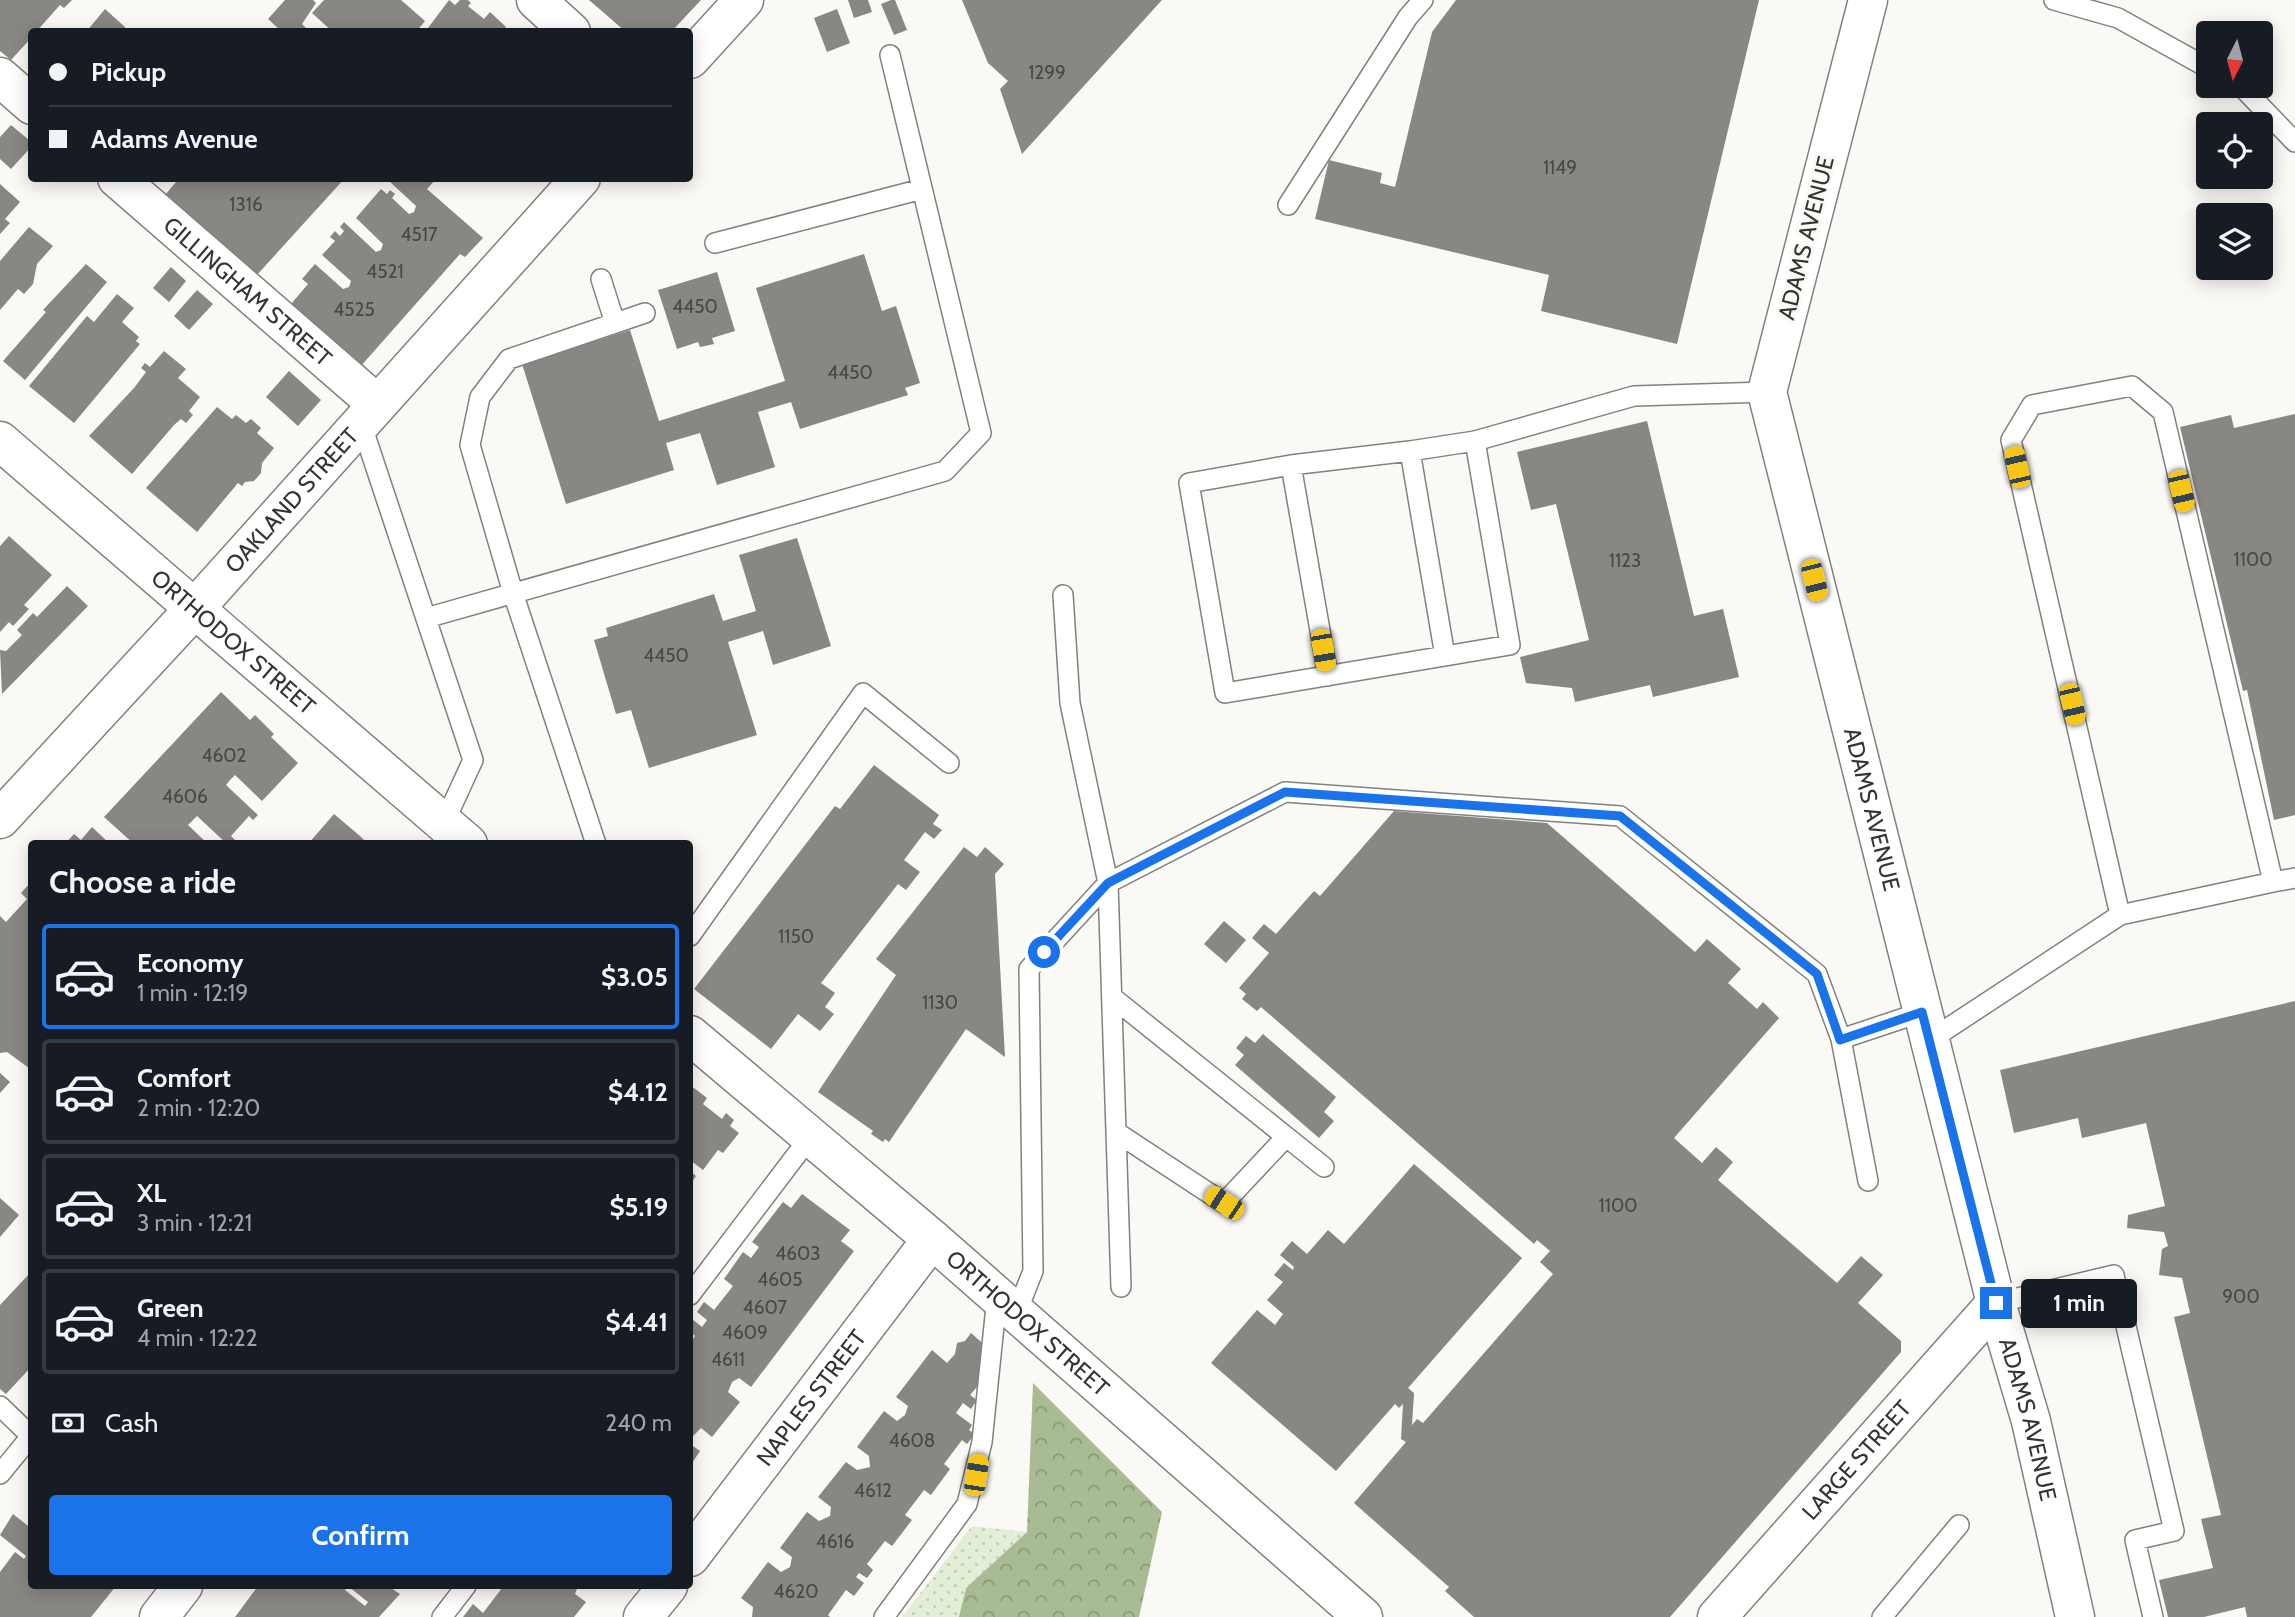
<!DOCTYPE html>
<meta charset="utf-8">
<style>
:root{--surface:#171b24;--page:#242831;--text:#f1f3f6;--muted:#9ea1a6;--line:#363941;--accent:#1a73e8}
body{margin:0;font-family:Cabin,sans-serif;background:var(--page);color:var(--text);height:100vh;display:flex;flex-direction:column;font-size:26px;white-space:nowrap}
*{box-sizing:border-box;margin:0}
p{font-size:23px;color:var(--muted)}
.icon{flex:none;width:38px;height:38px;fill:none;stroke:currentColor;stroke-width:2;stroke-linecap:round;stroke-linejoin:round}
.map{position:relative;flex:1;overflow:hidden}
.sheet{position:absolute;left:28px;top:840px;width:665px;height:749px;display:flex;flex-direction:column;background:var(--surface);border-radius:7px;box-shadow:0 4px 18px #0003}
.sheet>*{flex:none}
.hud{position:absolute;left:28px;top:28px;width:665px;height:154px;border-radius:7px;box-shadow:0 4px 18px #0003;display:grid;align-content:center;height:154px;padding:0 21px;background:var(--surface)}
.needle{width:46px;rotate:186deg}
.buttons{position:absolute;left:2196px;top:21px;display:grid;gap:14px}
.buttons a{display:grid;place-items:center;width:77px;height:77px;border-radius:7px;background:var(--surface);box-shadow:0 4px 18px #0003;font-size:35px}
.end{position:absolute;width:32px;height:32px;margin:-16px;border:9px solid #1a73e8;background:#fff;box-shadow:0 0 0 4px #fff}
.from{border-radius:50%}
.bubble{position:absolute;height:49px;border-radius:7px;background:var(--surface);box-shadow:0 4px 18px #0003;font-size:23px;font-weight:700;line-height:49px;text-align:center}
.car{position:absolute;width:21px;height:42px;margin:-21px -10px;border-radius:9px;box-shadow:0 0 5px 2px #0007;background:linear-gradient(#f5c518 24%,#345 0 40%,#f5c518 0 76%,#345 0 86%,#f5c518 0)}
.hud b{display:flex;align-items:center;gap:24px;height:66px;font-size:26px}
.hud b+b{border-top:2px solid var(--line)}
.hud i{width:18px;height:18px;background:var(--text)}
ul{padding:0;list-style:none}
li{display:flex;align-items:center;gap:21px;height:105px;margin:0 14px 10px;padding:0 7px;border:4px solid var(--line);border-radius:7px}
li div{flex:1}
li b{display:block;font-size:26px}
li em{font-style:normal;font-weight:700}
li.on{border-color:var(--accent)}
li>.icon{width:63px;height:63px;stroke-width:1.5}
h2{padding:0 21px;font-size:32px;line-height:84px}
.pay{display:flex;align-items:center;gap:18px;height:77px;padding:0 21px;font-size:26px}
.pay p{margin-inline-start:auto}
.cta{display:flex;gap:14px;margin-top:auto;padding:14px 21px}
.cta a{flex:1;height:80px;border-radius:7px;background:var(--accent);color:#fff;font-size:28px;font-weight:700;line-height:80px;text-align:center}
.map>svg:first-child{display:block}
</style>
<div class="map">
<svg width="2295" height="1617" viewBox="0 0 2295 1617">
<defs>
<pattern id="grass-dots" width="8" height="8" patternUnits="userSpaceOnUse" patternTransform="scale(1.75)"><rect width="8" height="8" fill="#e3eed6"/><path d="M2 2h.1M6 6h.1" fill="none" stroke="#c3cdb8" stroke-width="1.8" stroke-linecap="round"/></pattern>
<pattern id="forest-crowns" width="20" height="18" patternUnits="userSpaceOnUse" patternTransform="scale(1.75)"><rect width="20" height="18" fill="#a9bb94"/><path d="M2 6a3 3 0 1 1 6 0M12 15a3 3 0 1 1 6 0" fill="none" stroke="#8a9979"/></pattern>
</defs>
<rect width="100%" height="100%" fill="#faf9f5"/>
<path fill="url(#grass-dots)" d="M972,1526L1027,1532L966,1588L959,1617H902Z"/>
<path fill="url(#forest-crowns)" d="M1033,1383L1162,1512L1139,1617H959L966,1588L1027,1532Z"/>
<path fill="#888784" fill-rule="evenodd" d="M0,0H72L64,8L60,5L36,32H32V37L11,60L0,51Z
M285,0H313L316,3L302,24L310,32H282L268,19Z
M324,0H401L425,21L416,32H333L312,13Z
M449,0L455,5L460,0H468L471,3L468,6L484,19L490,12L506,27L502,32H425Z
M589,0H701L671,32H626Z
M848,0H868L872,12L854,18Z
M891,0H895L907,30L894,35L881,4Z
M962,0H1162L1022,154L1000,89L1008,81L988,63Z
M1456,0H1759L1677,344L1541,311L1549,275L1315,219L1329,160L1382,173L1380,183L1395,187L1432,32Z
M105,9L125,27L124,32H86Z
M837,9L850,43L827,52L814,18Z
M11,125L29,140L32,146L11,169L0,159V137Z
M172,178H345L256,276L165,195L176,182Z
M391,178H437L427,189L483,238L465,257L460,254L360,367L293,309L291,304L308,284L302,279L315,264L343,289L349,287L351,281L322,255L335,241L330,237L335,231L340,236L344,231L340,227L344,222L376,252L381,250L383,244L356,218L381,189L387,194L390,190L395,194L392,198L409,214L414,212L416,206L389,181Z
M0,184L20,202L5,219L10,223L0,234Z
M29,227L53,246L37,264L33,284L24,294L18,289L0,310V261Z
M864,254L882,311L896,306L920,383L905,388L908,395L800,429L791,402L758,412L775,467L717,485L700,433L666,443L674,470L566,504L522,364L630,330L659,421L785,381L756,288Z
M86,264L107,282L25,380L3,361L46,312L43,310Z
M171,267L186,281L169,302L153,288Z
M717,272L735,331L712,338L714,344L700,347L698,342L677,349L658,290Z
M197,290L213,304L189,330L174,316Z
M117,294L134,308L122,322L139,337L136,341L140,344L74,423L29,386L87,316L94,322Z
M164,351L186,369L178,378L200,397L189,411L193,415L186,423L181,419L174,425L132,474L89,436L134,388L146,372L141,368L145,363L150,367Z
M289,371L321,400L298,426L266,397Z
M217,407L232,419L236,415L246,423L251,419L261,428L257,433L274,448L262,463L261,473L254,481L245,482L242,486L238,483L197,532L146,488Z
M2295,414V815L2274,820L2247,690L2243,691L2180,427L2231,415L2234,428Z
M1647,421L1694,616L1723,609L1739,677L1653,697L1650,685L1575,702L1572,688L1526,683L1520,657L1589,640L1556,504L1531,510L1517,452Z
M9,536L52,575L24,605L29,609L13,626L9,622L0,632V546Z
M797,538L831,646L773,665L763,631L728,642L757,735L649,768L631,710L616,714L594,640L608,636L606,628L714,594L723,621L756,611L739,555Z
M67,586L88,606L2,694L0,650L6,651L22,635L17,630L33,613L37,617Z
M221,692L250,720L255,715L274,734L271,737L298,763L262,801L235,775L230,780L226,785L258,815L253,820L249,816L231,836L235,840L231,844H227L197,816L188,825L208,844H134L104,817Z
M874,765L939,815L933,824L942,830L934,839L925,832L904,860L920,872L906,890L898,884L821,983L835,993L825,1007L834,1014L820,1031L798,1014L771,1049L694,989L835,806L840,809Z
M1394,811L1547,823L1695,952L1707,939L1741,969L1728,983L1757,1009L1763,1002L1779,1018L1674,1138L1702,1163L1716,1147L1733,1162L1718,1180L1837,1283L1861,1256L1883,1275L1858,1303L1901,1341V1352L1670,1617H1474L1445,1591L1449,1587L1354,1503L1406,1442L1401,1439L1403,1404L1399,1408L1395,1404L1336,1471L1211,1363L1257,1310L1275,1325L1283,1314L1267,1300L1283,1282L1274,1275L1284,1263L1293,1270L1294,1267L1280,1255L1292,1241L1307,1254L1328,1230L1344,1244L1414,1164L1522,1258L1408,1388L1414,1393L1412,1425L1417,1419L1423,1423L1553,1274L1540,1262L1550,1251L1537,1240L1534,1244L1261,1007L1257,1011L1242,999L1246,994L1239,988L1269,953L1252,938L1264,924L1276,934L1314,891L1320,896Z
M334,814L360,836L368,844H308Z
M92,827L110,844H65L74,834L81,840Z
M964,847L977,857L985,847L1004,864L995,874L1005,1057L966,1029L889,1142L885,1139L883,1142L871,1134L873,1131L818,1092L896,975L876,959Z
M32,881V998L28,1003L32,1006V1066L29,1068L7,1052L0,1053V916L6,922L27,899L21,893Z
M1224,921L1246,940L1226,963L1204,944Z
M2295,1001V1617H2247L2245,1607L2204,1617H2168L2159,1580L2213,1568L2201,1519L2221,1515L2174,1317L2190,1313L2182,1278L2159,1275L2162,1249L2168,1246L2164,1232L2127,1228L2128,1215L2165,1206L2146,1123L2082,1138L2078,1118L2014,1133L2000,1070Z
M1263,1034L1336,1097L1324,1112L1334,1121L1319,1138L1235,1065L1244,1055L1236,1048L1246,1036L1255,1043Z
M0,1073L10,1082L0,1093Z
M690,1085L707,1098L703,1104L722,1119L726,1113L734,1120L730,1126L739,1133L723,1153L718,1150L703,1170L690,1160Z
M690,1171L696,1176L690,1185Z
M802,1194L850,1230L841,1241L854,1251L751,1387L739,1378L732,1382L728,1392L740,1402L712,1437L701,1428L690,1439V1343L695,1336L690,1332V1322L692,1319L702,1327L707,1320L697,1312L704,1302L714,1310L733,1286L724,1279L743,1252L751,1258L759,1247L752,1242L783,1202L791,1208Z
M0,1198L19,1215L0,1237Z
M32,1271V1366L6,1394L0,1389V1305Z
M971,1333L988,1348L984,1379L970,1395L977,1400L971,1409L963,1403L956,1413L972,1425L969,1430L975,1434L967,1444L962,1440L944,1464L950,1469L931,1495L924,1490L905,1515L912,1520L892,1546L885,1541L867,1564L873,1570L867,1578L859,1573L856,1577L864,1583L854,1596L846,1590L828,1615L830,1617H752L753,1607L741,1598L768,1562L781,1572L790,1567L792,1557L780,1548L807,1512L819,1521L830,1516L831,1507L818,1497L846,1462L857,1470L870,1467L869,1456L857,1447L884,1411L897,1421L905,1415L908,1406L896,1397L932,1350L947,1363L955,1354L957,1343L965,1341Z
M690,1444L700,1451L690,1466Z
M13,1514L32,1529V1586H116L91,1617H0V1572L15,1552L24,1559L26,1556L0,1535Z
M258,1586H388L400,1594L379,1617H235ZM348,1586L368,1602L365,1606L345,1590Z
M499,1586H578L575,1594L586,1602L574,1617H463L473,1604L483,1613L502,1588Z"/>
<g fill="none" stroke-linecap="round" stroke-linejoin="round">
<g stroke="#82817d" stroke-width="22">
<path id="service" d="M2054,0L2118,18L2208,68
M2241,86L2295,142
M1288,205L1408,17L1423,0
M715,243L922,189
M601,279L615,323
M361,423L473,760L444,823
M1475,441L1410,451L1445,656L1510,645L1475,441L1634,396L1767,392
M1291,465L1189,483L1225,693L1445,656
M1063,595L1070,703L1108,883L1121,1287
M426,618L945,471L981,433L890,55
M1328,676L1291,465L1410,451
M596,844L513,593L470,445L480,397L509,359L645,313
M2273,882L2295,878
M690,936L863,693L949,763
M1112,997L1324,1167
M1841,1039L1922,1012
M1930,1040L2120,915L2011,440L2032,405L2132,386L2163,412L2273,882L2120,915
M1116,1132L1224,1203L1286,1137
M690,1295L810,1137
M1996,1303L2114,1275L2174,1531L2135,1540L2153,1617
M1016,1314L1033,1271L1029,969L1108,883L1285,792L1620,816L1817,974L1841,1039L1868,1181
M0,1406L31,1436
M0,1474L32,1435
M442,1617L466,1586
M884,1617L967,1504L982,1442L997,1297
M1882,1617L1959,1525"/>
</g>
<g stroke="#82817d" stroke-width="41">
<g id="minor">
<path d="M536,0L571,32"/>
<path id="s1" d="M1868,0L1767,392L1996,1303L2031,1421L2075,1617"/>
<path d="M690,59L744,0"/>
<path d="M0,77L32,105"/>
<path id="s2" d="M117,178L377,404"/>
<path id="s3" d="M0,441L468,844"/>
<path id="s4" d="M0,819L196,607L581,178"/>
<path id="s5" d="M690,1035L932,1239L1363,1617"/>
<path id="s6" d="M690,1557L932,1239"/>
<path d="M159,1617L183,1586"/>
<path d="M643,1617L668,1586"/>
</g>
</g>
<g stroke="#82817d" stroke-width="41">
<g id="tertiary">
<path id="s7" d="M1717,1617L1996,1303"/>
</g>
</g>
<use href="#service" stroke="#fff" stroke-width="19"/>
<use href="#minor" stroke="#fff" stroke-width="38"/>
<use href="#tertiary" stroke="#fff" stroke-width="38"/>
</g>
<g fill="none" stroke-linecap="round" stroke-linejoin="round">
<path stroke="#1a73e8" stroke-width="9" d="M1044,952L1108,883L1285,792L1620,816L1817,974L1840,1040L1922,1012L1996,1303"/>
</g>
<g text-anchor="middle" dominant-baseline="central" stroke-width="7" stroke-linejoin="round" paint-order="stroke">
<g font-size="19" fill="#494947">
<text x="1047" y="72">1299</text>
<text x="1560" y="167">1149</text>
<text x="246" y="204">1316</text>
<text x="419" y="234">4517</text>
<text x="385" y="271">4521</text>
<text x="695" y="306">4450</text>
<text x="354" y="309">4525</text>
<text x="850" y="372">4450</text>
<text x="2253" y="559">1100</text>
<text x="1625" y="560">1123</text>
<text x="666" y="655">4450</text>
<text x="224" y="755">4602</text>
<text x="185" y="796">4606</text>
<text x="796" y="936">1150</text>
<text x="940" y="1002">1130</text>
<text x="1618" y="1205">1100</text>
<text x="798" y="1253">4603</text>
<text x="780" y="1279">4605</text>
<text x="2241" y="1296">900</text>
<text x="765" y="1307">4607</text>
<text x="745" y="1332">4609</text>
<text x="728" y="1359">4611</text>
<text x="912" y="1440">4608</text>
<text x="873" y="1490">4612</text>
<text x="835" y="1541">4616</text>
<text x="796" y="1591">4620</text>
</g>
<g font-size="23" fill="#343433" stroke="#faf9f5">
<text transform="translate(1806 238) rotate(-76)">ADAMS AVENUE</text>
<text stroke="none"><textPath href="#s2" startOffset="173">GILLINGHAM STREET</textPath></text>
<text stroke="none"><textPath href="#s4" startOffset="432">OAKLAND STREET</textPath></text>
<text stroke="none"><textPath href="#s3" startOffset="308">ORTHODOX STREET</textPath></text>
<text stroke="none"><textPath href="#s1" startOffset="835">ADAMS AVENUE</textPath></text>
<text stroke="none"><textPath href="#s5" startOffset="444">ORTHODOX STREET</textPath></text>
<text stroke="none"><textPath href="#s6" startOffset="200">NAPLES STREET</textPath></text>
<text stroke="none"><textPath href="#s1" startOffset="1465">ADAMS AVENUE</textPath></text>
<text stroke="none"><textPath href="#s7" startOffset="210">LARGE STREET</textPath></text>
</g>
</g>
</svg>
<div class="buttons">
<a><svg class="needle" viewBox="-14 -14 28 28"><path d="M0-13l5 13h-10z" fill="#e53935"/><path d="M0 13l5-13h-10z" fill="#9ea1a6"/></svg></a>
<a><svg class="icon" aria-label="locate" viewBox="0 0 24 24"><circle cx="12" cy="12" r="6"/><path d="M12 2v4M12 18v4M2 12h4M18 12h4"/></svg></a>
<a><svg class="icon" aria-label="layers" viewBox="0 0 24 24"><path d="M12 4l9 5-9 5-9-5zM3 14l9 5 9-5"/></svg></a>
</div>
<i class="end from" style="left:1044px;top:952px"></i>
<i class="end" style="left:1996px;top:1303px"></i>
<div class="bubble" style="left:2021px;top:1279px;width:116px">1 min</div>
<i class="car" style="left:2017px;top:467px;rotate:347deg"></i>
<i class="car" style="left:2181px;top:491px;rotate:167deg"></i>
<i class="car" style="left:1814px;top:580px;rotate:166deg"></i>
<i class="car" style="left:1323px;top:650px;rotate:170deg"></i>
<i class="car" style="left:2072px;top:704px;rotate:167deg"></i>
<i class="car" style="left:1224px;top:1203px;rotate:303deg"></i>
<i class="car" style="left:976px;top:1475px;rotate:9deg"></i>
<div class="hud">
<b><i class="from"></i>Pickup</b>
<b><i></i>Adams Avenue</b>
</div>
<section class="sheet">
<h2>Choose a ride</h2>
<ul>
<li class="on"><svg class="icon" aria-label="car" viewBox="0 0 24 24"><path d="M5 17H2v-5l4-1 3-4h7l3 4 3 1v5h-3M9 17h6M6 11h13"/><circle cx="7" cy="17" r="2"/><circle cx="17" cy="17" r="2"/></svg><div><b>Economy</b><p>1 min · 12:19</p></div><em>$3.05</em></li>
<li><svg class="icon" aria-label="car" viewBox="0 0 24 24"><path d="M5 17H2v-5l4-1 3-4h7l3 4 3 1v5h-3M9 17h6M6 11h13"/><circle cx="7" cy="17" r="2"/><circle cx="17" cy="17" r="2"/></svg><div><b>Comfort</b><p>2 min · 12:20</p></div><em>$4.12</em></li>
<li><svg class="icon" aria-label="car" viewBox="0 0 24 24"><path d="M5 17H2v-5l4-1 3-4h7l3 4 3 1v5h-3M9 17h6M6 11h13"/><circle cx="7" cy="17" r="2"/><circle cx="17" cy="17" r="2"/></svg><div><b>XL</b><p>3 min · 12:21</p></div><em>$5.19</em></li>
<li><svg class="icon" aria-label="car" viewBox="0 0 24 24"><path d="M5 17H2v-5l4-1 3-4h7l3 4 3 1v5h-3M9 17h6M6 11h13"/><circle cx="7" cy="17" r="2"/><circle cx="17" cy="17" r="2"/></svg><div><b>Green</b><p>4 min · 12:22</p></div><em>$4.41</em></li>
</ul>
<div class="pay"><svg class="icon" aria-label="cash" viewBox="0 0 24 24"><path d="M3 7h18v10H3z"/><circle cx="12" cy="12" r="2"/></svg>Cash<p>240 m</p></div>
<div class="cta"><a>Confirm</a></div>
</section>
</div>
